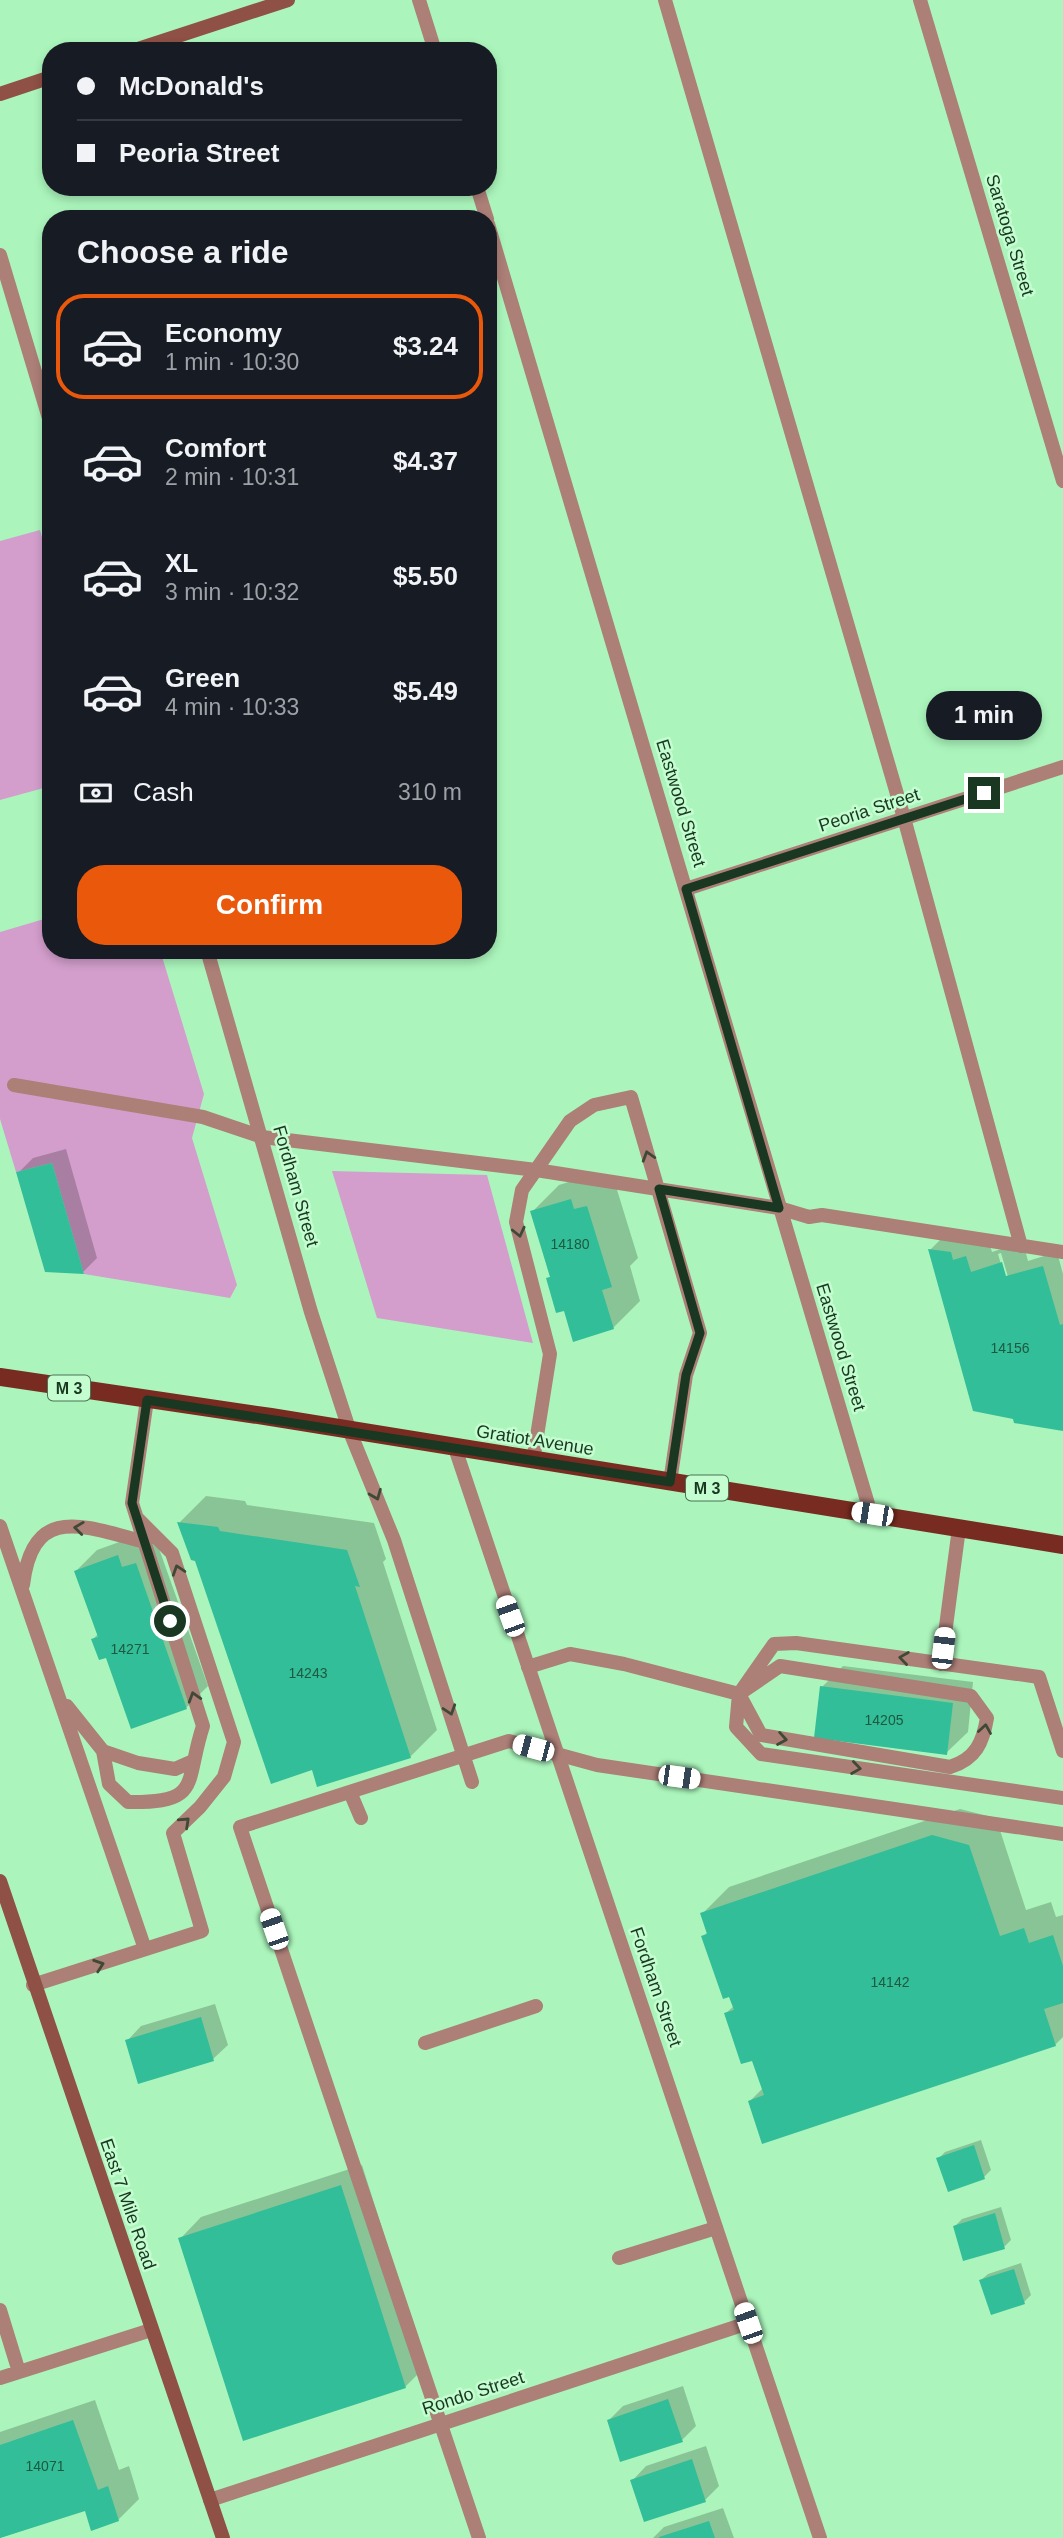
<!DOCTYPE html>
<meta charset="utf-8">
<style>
:root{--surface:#171b24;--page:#242831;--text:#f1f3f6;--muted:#9ea1a6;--line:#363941;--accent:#ea580c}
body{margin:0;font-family:Helvetica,sans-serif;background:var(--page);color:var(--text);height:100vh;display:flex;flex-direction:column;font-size:26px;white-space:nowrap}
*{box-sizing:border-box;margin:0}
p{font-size:23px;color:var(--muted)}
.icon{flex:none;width:38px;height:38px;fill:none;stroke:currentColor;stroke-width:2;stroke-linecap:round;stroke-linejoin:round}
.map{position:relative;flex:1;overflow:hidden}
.drawer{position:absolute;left:42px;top:210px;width:455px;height:749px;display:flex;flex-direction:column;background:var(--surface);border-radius:28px;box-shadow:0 4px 10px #0003}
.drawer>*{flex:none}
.guide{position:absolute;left:42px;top:42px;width:455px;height:154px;border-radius:28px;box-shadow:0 4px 10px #0003;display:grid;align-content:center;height:154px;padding:0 35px;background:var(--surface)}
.end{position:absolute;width:32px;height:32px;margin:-16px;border:9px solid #193721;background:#fff;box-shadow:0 0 0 4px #fff}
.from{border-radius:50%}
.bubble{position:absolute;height:49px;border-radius:24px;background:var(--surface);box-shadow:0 4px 10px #0003;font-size:23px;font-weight:700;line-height:49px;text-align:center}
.car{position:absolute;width:21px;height:42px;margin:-21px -10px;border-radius:9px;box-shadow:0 0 5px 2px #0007;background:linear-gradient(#fff 24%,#345 0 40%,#fff 0 76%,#345 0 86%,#fff 0)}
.guide b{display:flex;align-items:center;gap:24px;height:66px;font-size:26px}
.guide b+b{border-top:2px solid var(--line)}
.guide i{width:18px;height:18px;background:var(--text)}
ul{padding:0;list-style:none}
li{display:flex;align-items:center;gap:21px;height:105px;margin:0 14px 10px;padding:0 21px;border:4px solid transparent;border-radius:28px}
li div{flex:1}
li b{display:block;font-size:26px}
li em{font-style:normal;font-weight:700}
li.active{border-color:var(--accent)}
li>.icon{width:63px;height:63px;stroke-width:1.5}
h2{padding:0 35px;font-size:32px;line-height:84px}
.pay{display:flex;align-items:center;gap:18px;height:77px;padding:0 35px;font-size:26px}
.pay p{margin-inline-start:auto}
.cta{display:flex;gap:14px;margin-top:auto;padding:14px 35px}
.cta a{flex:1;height:80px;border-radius:28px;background:var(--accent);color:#fff;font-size:28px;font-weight:700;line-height:80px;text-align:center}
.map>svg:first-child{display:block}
</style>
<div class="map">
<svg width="1063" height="2538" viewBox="0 0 1063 2538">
<rect width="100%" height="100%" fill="#abf5bc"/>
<path fill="#d39ecc" d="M40,530L51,570V786L0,800V541Z
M51,917V950H160L204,1094L192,1138L237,1285L230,1298L84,1274L52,1163L16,1172L0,1119V932Z
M332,1171L487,1175L533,1343L377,1318Z"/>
<path fill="#0003" fill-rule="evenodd" d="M66,1149L97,1258L83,1272L18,1173L33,1158Z
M598,1173L614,1180L638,1258L630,1266L640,1301L613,1328L565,1308L548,1279L552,1275L532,1212L559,1185Z
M951,1229L972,1232L974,1239L987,1236L992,1252L1023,1242L1028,1261L1057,1252L1063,1274V1429L975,1410L930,1250ZM1001,1253L1045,1402H1041L998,1254Z
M206,1496L245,1501L247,1505L374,1523L386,1559L383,1562L437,1730L410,1757L313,1768L196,1560L192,1559L180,1522Z
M139,1535L143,1547L157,1543L208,1686L187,1707L132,1727L107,1656L93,1639L98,1634L76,1571L97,1550Z
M843,1666L973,1682L968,1732L946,1753L822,1687Z
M960,1809L996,1818L1026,1910L1051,1902L1056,1917L1063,1915V2037L1055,2045L750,2101L763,2088L753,2059L726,2013L734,2006L703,1936L708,1932L702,1914L729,1887Z
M215,2004L228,2045L213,2059L127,2041L141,2026Z
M981,2140L991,2170L984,2177L938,2159L945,2152Z
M362,2165L426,2366L405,2387L180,2239L201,2217Z
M1001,2207L1011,2240L1004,2247L955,2226L962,2219Z
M1021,2263L1031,2295L1024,2302L981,2280L988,2274Z
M683,2386L696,2426L682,2440L609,2420L623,2406Z
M95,2400L119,2470L129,2466L139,2499L118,2520L87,2509L0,2538V2432Z
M706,2446L719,2486L705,2500L632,2481L646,2466Z
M723,2508L734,2538H653L664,2527Z"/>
<path fill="#31be99" d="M52,1163L84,1274L45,1272L16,1172Z
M571,1199L574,1209L587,1206L612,1287L602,1290L614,1329L573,1342L564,1311L556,1313L546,1278L550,1277L530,1211Z
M928,1249L951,1252L953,1260L966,1256L971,1272L1002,1262L1006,1276L1043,1266L1060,1325L1063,1324V1431L1014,1423L1013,1419L973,1411Z
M177,1522L218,1527L220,1531L347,1550L360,1587L355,1586L411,1758L317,1787L312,1770L271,1784L195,1561L191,1560Z
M118,1555L122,1567L136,1563L187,1709L131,1729L106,1658L99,1660L91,1639L98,1637L74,1571Z
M820,1686L953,1703L947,1755L814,1738Z
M932,1835L969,1845L1000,1936L1024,1928L1029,1943L1053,1935L1063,1966V2003L1044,2009L1056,2046L762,2144L748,2101L764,2095L752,2061L741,2064L724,2013L734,2010L729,1997L723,1999L701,1936L707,1934L700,1913Z
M201,2017L214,2061L138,2084L125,2040Z
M974,2145L985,2179L948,2192L936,2158Z
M341,2185L406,2388L243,2441L178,2238Z
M995,2213L1005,2249L963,2261L953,2226Z
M1014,2269L1025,2304L991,2315L979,2280Z
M668,2399L683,2442L620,2462L607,2420Z
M73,2420L98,2490L108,2486L119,2521L91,2531L85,2511L0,2538V2445Z
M692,2459L706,2502L644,2522L630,2480Z
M709,2521L715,2538H659V2537Z"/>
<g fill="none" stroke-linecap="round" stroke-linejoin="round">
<path stroke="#ac7f77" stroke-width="14" d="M665,0L904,818L1021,1246
M14,1085L203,1117L262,1137L536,1170L779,1208L809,1217L822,1215L1063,1252
M350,1432L394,1540L472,1782
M533,1461L550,1354L516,1222L522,1190L570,1121L594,1105L631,1097L700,1333L686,1375L670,1482
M0,1526L145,1949
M23,1585C33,1502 85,1527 146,1542
M941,1664L959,1528
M528,1667L570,1654L624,1664L739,1694L780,1666L971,1696L987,1718C983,1742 976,1759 950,1767L761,1735L739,1694
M67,1706L103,1751L138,1763L175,1769L191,1762
M103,1751L109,1784L128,1802C203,1803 184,1784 203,1726L132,1503L147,1400
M1063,1751L1039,1677L796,1643L774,1644L739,1694L736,1727L761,1754L1063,1798
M350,1792L361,1818
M33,1985L202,1931L173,1833L200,1807L224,1777L234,1742L172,1553L138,1519
M425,2043L536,2006
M619,2258L716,2228
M0,2310L19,2372
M0,2378L151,2330
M479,2538L240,1827L509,1741L597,1765L1063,1834"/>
<path stroke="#ac7f77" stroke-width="14" d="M419,0L435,51
M920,0L1063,481
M477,187L487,219
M488,224L871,1514
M0,255L51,425
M686,889L1063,767
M207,950L311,1312L350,1432
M455,1448L820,2538
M210,2500L748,2323"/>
<path stroke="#8f5045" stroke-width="14" d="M132,51L288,0
M0,94L51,77
M0,1881L223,2538"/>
<path stroke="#782c21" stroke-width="18" d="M0,1377L271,1417L1063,1545"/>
</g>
<defs><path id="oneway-chevron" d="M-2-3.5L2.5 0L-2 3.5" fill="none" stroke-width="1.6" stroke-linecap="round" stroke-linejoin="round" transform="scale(1.75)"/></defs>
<g stroke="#3e4936">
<use href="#oneway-chevron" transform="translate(648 1156) rotate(-107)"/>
<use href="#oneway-chevron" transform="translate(519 1232) rotate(77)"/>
<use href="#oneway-chevron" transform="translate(376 1495) rotate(68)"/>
<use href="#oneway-chevron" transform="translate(79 1528) rotate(-173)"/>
<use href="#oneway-chevron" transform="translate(178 1570) rotate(-108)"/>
<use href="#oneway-chevron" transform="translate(904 1658) rotate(-172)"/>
<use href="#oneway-chevron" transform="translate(194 1697) rotate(-107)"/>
<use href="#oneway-chevron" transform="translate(450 1710) rotate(72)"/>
<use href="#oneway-chevron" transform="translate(985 1729) rotate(-81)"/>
<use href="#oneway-chevron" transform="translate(782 1739) rotate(10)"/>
<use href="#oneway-chevron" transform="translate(856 1768) rotate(8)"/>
<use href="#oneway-chevron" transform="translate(185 1822) rotate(-43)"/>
<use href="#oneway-chevron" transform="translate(99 1965) rotate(-19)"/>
</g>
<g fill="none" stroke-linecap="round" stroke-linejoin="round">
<path stroke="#193721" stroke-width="9" d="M170,1621L132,1503L147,1400L670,1482L686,1375L700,1333L659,1189L779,1208L686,889L984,793"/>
</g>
<g text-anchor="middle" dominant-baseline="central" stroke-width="5" stroke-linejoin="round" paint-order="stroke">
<g font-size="14" fill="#1f593f">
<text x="570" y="1244">14180</text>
<text x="1010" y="1348">14156</text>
<text x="130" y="1649">14271</text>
<text x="308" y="1673">14243</text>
<text x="884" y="1720">14205</text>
<text x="890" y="1982">14142</text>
<text x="45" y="2466">14071</text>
</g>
<g fill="#c4fed0" stroke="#4c7356" stroke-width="2">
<rect x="48" y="1375.5" width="42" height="25" rx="5"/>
<rect x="686" y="1475.5" width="42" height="25" rx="5"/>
</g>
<g font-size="16" font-weight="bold" fill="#193721">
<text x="69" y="1388">M 3</text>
<text x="707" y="1488">M 3</text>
</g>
<g font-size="18" fill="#193721" stroke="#c4fed0">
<text transform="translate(1010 235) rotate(73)">Saratoga Street</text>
<text transform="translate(681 803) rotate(73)">Eastwood Street</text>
<text transform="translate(869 810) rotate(-18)">Peoria Street</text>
<text transform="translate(296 1186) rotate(74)">Fordham Street</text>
<text transform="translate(841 1347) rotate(73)">Eastwood Street</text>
<text transform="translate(535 1440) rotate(9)">Gratiot Avenue</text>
<text transform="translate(656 1987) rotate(71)">Fordham Street</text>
<text transform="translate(128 2204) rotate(71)">East 7 Mile Road</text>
<text transform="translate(473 2393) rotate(-18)">Rondo Street</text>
</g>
</g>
</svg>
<i class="end from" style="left:170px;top:1621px"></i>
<i class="end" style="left:984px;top:793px"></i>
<div class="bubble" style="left:926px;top:691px;width:116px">1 min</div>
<i class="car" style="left:872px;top:1514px;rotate:279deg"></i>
<i class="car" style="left:510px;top:1616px;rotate:340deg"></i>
<i class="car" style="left:943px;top:1648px;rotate:7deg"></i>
<i class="car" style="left:533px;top:1748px;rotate:285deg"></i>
<i class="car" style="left:679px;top:1777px;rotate:98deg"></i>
<i class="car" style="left:274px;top:1929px;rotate:341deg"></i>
<i class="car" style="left:748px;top:2323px;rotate:341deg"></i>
<div class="guide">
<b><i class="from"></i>McDonald's</b>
<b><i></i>Peoria Street</b>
</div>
<section class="drawer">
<h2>Choose a ride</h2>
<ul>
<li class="active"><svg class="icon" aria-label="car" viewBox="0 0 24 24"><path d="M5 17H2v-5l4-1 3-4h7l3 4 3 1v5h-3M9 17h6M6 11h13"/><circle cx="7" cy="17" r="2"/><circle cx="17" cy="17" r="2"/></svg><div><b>Economy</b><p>1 min · 10:30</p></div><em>$3.24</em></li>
<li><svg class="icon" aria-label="car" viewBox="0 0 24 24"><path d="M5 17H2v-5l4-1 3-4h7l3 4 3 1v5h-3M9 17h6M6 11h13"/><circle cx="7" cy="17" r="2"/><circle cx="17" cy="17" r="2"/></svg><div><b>Comfort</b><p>2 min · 10:31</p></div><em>$4.37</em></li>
<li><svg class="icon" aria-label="car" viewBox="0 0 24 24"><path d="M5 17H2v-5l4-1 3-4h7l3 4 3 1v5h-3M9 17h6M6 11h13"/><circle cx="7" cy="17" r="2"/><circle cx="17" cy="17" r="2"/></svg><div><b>XL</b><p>3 min · 10:32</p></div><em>$5.50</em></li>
<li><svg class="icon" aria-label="car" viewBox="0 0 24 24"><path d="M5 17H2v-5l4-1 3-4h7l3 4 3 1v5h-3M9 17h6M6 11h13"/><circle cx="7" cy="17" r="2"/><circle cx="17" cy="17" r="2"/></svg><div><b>Green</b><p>4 min · 10:33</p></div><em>$5.49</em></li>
</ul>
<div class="pay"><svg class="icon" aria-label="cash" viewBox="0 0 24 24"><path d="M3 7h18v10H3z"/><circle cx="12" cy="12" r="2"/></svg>Cash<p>310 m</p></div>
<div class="cta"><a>Confirm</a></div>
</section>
</div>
